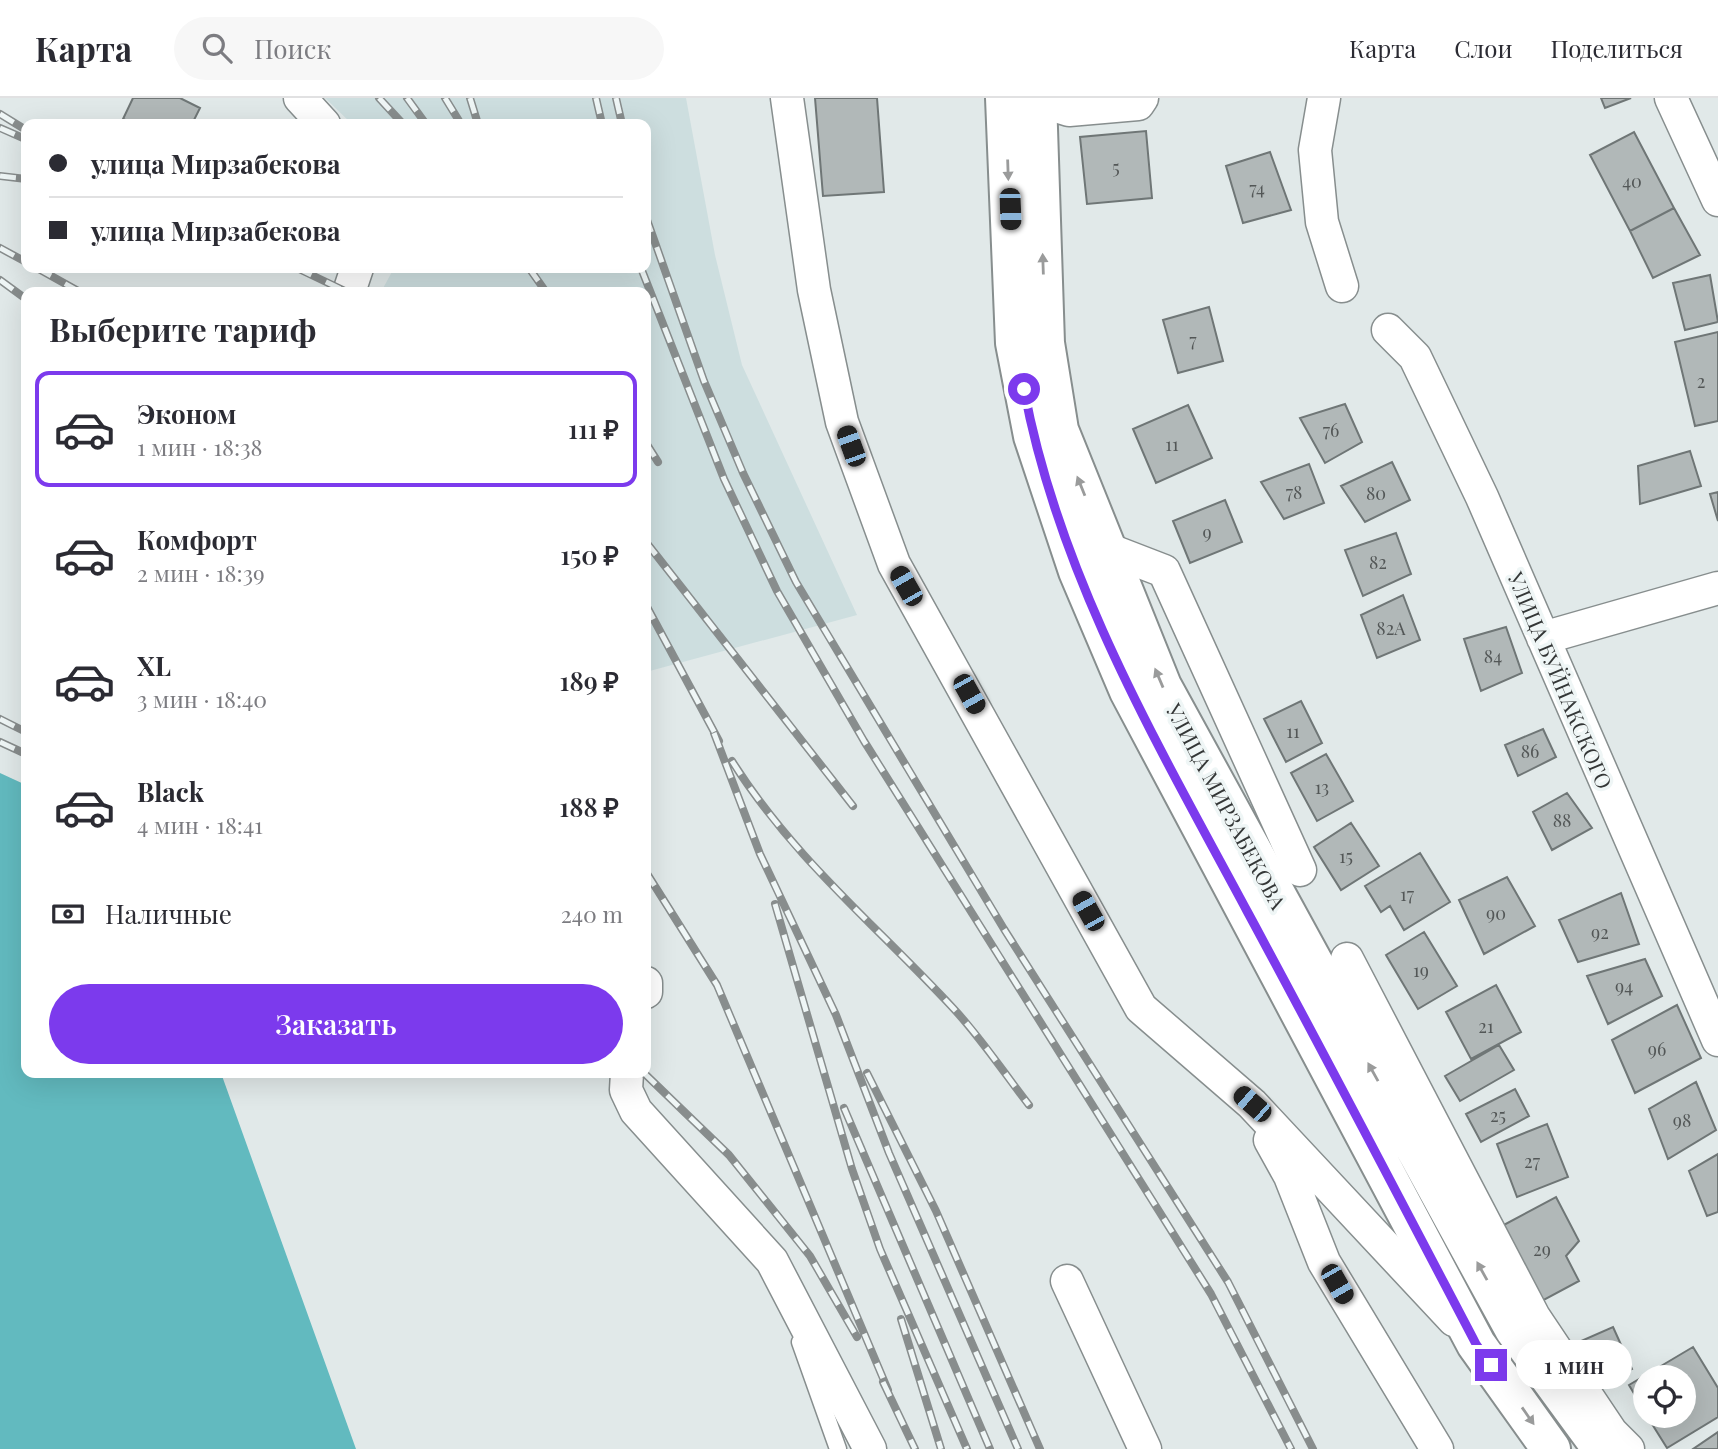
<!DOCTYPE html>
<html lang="ru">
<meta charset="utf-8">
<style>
:root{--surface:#fff;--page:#f7f7f7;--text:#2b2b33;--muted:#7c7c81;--line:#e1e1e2;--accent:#7c3aed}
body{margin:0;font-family:"Playfair Display",serif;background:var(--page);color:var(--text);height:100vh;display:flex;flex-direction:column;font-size:26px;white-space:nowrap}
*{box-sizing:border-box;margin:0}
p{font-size:23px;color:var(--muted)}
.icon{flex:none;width:38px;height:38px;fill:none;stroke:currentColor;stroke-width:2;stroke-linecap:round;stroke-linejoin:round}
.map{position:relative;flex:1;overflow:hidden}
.side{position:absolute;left:21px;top:189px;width:630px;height:791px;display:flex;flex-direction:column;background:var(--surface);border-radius:14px;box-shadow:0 7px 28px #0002}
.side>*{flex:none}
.banner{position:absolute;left:21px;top:21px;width:630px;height:154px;border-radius:14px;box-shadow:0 7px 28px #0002;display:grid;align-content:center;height:154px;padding:0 28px;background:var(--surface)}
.fabs{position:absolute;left:1633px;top:1267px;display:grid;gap:14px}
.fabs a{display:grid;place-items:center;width:63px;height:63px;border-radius:50%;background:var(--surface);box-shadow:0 7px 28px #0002;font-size:35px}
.end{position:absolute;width:32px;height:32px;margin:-16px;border:9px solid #7c3aed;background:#fff;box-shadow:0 0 0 4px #fff}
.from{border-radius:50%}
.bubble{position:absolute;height:49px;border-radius:24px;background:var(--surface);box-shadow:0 7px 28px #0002;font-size:23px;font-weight:600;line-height:49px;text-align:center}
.car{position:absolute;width:21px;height:42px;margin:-21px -10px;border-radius:9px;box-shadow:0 0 5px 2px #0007;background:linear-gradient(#222 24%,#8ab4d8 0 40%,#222 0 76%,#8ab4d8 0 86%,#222 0)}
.banner b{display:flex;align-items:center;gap:24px;height:66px;font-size:26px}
.banner b+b{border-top:2px solid var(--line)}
.banner i{width:18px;height:18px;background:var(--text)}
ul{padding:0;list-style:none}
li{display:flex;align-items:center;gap:21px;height:116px;margin:0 14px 10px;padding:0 14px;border:4px solid transparent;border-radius:14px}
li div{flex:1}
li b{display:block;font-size:26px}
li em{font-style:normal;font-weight:600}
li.on{border-color:var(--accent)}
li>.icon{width:63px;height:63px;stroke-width:1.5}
h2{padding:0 28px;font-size:32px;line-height:84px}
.pay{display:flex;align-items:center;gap:18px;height:77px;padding:0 28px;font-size:26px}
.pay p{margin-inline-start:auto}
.cta{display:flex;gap:14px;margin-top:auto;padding:14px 28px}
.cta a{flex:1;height:80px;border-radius:42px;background:var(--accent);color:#fff;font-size:28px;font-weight:600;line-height:80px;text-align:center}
header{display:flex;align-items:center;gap:42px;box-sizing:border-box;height:98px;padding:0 35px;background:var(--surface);border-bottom:2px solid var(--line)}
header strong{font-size:33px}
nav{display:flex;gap:38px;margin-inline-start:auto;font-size:24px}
.search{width:490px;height:63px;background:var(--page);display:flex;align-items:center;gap:18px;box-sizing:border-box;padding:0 24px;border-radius:38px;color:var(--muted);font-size:26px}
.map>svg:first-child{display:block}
</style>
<header>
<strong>Карта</strong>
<div class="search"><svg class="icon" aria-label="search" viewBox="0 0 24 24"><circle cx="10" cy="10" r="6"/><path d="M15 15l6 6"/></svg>Поиск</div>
<nav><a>Карта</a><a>Слои</a><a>Поделиться</a></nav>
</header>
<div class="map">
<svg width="1718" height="1351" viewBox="0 0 1718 1351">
<rect width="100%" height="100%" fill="#e1e9e9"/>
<path fill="#cddedf" d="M325,0H686L715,157L742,267L857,517L646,574V194H381L394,170H646V26H352Z"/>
<path fill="#62babf" d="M0,675L26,687V975H221L356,1351H0Z"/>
<path fill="#b1b8b8" stroke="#6f7676" stroke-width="2" d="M133,0H180L200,10L192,26H135L123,21Z
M815,0H877L884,94L823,98Z
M1601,0H1631L1605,10Z
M1146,33L1152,100L1087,106L1080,39Z
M1634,34L1674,110L1630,133L1590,57Z
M1270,54L1291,112L1243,125L1226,68Z
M1674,110L1700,157L1653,180L1630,133Z
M1710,177L1718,224L1685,232L1673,185Z
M1209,209L1223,263L1178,275L1163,222Z
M1718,234V323L1695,328L1675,244Z
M1345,306L1362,344L1325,365L1300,320Z
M1188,307L1212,360L1156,385L1133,331Z
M1690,353L1701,388L1640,406L1638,368Z
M1392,364L1410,402L1365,424L1341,388Z
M1309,366L1324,405L1284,421L1261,384Z
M1718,394V423L1710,396Z
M1225,402L1242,444L1190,465L1173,423Z
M1396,435L1411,476L1363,498L1345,452Z
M1403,497L1420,542L1377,560L1361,517Z
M1506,529L1522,575L1481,593L1464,541Z
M1301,603L1322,645L1286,664L1264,621Z
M1543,631L1556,659L1518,678L1505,647Z
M1326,656L1353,703L1317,723L1291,675Z
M1567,695L1592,730L1552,752L1533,714Z
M1351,725L1379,768L1341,792L1314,749Z
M1420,755L1450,804L1404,832L1390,808L1381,814L1365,788Z
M1507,779L1535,828L1484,856L1459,802Z
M1621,795L1639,846L1578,864L1559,822Z
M1424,834L1457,888L1418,911L1386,857Z
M1645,861L1662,898L1608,926L1587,878Z
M1496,887L1521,934L1471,961L1446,914Z
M1677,907L1701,960L1635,995L1612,942Z
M1499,947L1514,972L1460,1003L1445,978Z
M1696,984L1716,1032L1668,1061L1649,1011Z
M1515,991L1529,1018L1481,1044L1466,1016Z
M1547,1026L1568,1079L1517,1099L1497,1046Z
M1718,1056V1114L1707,1118L1689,1073Z
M1556,1099L1579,1143L1566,1158L1579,1183L1540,1204L1500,1129Z
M1613,1229L1632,1271L1591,1289L1572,1247Z
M1693,1249L1718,1290V1319L1667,1350L1647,1318H1684V1279H1645V1314L1629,1287Z
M1718,1334V1351H1693Z"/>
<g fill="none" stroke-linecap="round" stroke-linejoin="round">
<g stroke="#878e8e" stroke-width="19">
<path id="lane" d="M800,1244L838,1351"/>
</g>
<g stroke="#878e8e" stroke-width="35">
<path id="street" d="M300,0L324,26
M787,0L814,192L842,324L894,466L1141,910L1252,1006L1454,1222
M1324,0L1315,52L1322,124L1342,188
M1671,0L1718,102
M1037,2L1069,12L1138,6L1142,0
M349,194L357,170
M1388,232L1415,259L1482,399L1718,942
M1107,451L1164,473L1300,772
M1543,540L1718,490
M1347,861L1534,1219L1611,1334L1628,1351
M646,885V894
M627,975L626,992L636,1013L772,1163L870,1351
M1270,1042L1290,1078L1324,1164L1437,1351
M1067,1183L1145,1351"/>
</g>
<g stroke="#878e8e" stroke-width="42">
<path id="primary" d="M1005,0L1015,245L1033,338L1078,473L1129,593L1476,1246L1551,1351
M1037,0L1045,245L1059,332L1162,588L1514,1231L1602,1351"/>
</g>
<use href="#lane" stroke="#fff" stroke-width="16"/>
<use href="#street" stroke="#fff" stroke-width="32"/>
<use href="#primary" stroke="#fff" stroke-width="38"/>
<g stroke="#888d8d" stroke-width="8">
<path id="rail" d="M379,0L403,26
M407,0L426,26
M445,0L461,26
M470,0L478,26
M596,0L602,26
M616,0L622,26
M0,16L26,32
M0,30L23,40
M0,78L26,81
M646,119L704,283L743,375L796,484L1004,831L1228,1184L1313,1351
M0,150L26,164
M37,170L80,194
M297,170L347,194
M529,170L546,194
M641,170L724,381L777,493L864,643L1211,1196L1291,1351
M0,182L26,201
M646,345L658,364
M646,444L853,708
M646,507L719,643
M0,621L26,634
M714,635L760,756L836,917L889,1055L1018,1351
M0,644L26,656
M732,663C794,761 876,827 953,910C981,940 1004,975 1029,1007
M646,774L717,887L888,1292
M775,806L852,1071L880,1151L967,1351
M644,975L729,1057L810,1158L857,1239
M867,975L936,1113L1040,1351
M844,1010L990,1351
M901,1221L941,1351
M883,1284L915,1351"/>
</g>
<use href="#rail" stroke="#eff6f6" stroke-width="5" stroke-dasharray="16" stroke-linecap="butt"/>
</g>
<defs><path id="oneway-solid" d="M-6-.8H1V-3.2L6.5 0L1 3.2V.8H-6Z" transform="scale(1.75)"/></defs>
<g fill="#9a9b9b">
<use href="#oneway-solid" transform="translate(1008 72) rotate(88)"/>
<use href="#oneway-solid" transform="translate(1043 166) rotate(-92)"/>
<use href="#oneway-solid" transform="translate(1081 388) rotate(-112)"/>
<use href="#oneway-solid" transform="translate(1159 580) rotate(-113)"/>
<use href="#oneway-solid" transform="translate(1373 974) rotate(-119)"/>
<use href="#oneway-solid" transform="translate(1482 1173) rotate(-119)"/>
<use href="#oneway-solid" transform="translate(1528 1318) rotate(55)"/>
</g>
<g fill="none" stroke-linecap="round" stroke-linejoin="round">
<path stroke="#7c3aed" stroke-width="9" d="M1024,291C1059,479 1158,647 1247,813C1325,957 1400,1101 1476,1246L1491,1267"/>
</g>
<g text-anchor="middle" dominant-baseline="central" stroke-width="7" stroke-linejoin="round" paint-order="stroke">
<g font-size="18" fill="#535757">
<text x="1116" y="69">5</text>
<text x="1632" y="83">40</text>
<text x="1257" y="90">74</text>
<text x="1193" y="242">7</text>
<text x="1701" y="283">2</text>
<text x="1331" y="332">76</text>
<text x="1172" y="346">11</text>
<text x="1294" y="394">78</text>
<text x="1376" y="395">80</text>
<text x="1207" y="434">9</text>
<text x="1378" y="464">82</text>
<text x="1391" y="530">82А</text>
<text x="1493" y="558">84</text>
<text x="1293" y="633">11</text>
<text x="1530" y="653">86</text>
<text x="1322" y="689">13</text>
<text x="1562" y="722">88</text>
<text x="1346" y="758">15</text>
<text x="1407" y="796">17</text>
<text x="1496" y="815">90</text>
<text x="1600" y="834">92</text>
<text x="1421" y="872">19</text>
<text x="1624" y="888">94</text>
<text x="1486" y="928">21</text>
<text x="1657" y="951">96</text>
<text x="1498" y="1017">25</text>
<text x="1682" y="1022">98</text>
<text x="1532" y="1063">27</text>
<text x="1542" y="1151">29</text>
</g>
<g font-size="21" fill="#343737" stroke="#eff6f6">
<text transform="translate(1561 582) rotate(67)">УЛИЦА БУЙНАКСКОГО</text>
<text transform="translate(1227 708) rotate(62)">УЛИЦА МИРЗАБЕКОВА</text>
</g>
</g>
</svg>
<div class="fabs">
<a><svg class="icon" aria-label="locate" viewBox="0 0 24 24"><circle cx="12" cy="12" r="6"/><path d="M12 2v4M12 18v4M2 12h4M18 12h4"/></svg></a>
</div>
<i class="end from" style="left:1024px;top:291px"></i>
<i class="end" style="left:1491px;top:1267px"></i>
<div class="bubble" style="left:1516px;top:1242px;width:116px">1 мин</div>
<i class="car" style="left:1010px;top:111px;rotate:178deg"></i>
<i class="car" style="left:851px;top:348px;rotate:340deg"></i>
<i class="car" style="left:906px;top:488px;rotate:330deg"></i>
<i class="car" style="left:969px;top:596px;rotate:151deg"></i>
<i class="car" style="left:1088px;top:813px;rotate:331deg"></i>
<i class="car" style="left:1252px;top:1006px;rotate:311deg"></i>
<i class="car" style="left:1337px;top:1186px;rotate:150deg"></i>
<div class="banner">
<b><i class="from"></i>улица Мирзабекова</b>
<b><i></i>улица Мирзабекова</b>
</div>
<section class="side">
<h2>Выберите тариф</h2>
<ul>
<li class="on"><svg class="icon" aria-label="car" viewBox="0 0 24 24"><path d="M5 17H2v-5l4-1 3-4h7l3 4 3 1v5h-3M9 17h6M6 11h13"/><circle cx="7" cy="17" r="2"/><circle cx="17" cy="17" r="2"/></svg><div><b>Эконом</b><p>1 мин · 18:38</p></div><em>111 ₽</em></li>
<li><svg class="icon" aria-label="car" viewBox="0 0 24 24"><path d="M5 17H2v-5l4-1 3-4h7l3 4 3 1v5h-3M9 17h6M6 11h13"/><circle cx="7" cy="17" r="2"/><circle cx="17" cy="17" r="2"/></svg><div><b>Комфорт</b><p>2 мин · 18:39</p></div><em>150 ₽</em></li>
<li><svg class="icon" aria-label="car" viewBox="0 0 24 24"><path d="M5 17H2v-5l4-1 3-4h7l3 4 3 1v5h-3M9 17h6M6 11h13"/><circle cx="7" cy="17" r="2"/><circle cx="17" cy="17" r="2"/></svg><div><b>XL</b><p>3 мин · 18:40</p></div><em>189 ₽</em></li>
<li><svg class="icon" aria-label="car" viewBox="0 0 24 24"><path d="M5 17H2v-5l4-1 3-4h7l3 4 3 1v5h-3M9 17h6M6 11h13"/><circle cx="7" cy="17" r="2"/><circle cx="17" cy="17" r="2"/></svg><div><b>Black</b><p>4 мин · 18:41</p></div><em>188 ₽</em></li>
</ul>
<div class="pay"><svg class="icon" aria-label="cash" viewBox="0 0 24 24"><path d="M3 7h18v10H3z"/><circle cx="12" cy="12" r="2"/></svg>Наличные<p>240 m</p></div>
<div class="cta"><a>Заказать</a></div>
</section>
</div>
